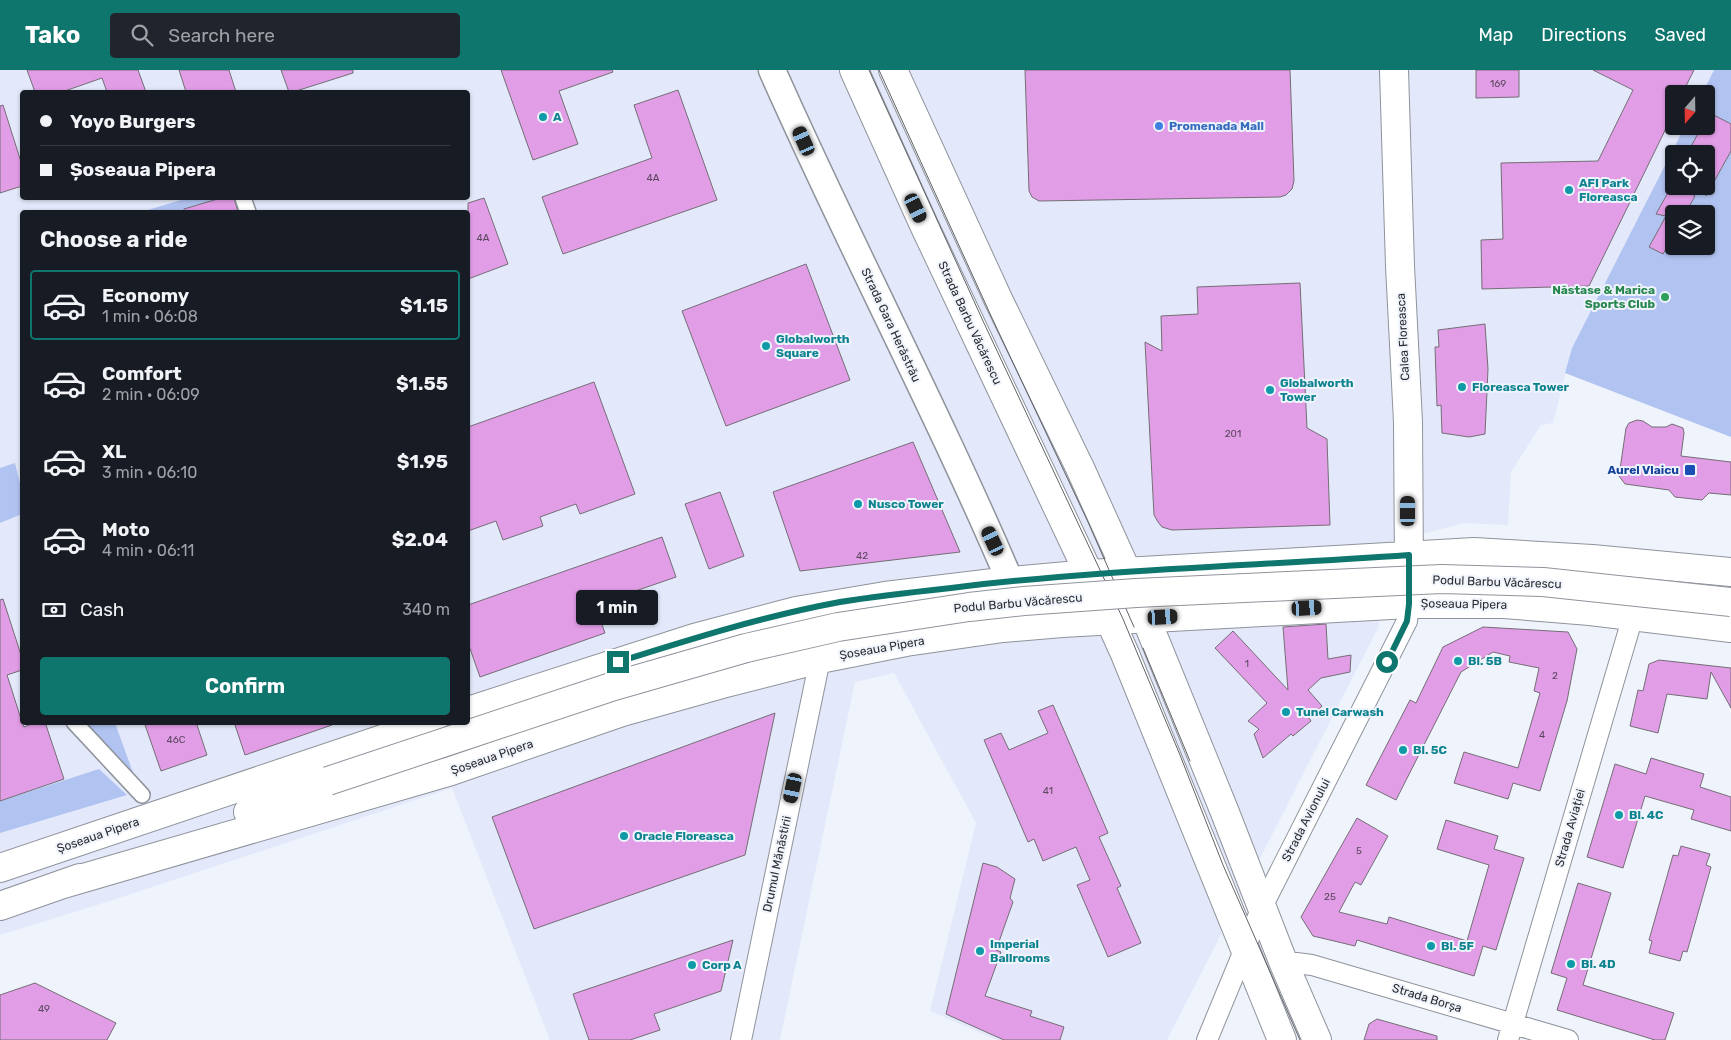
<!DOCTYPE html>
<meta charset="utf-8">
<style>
:root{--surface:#171b24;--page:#20242c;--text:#f1f3f6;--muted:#9ea1a6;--line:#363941;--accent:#0f766e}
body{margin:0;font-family:Rubik,sans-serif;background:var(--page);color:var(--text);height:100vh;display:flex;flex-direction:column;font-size:19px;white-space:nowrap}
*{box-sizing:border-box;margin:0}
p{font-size:16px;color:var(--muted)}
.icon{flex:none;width:28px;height:28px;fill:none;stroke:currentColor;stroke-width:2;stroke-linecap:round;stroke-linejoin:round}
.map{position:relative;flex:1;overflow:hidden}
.side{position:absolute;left:20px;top:140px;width:450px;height:515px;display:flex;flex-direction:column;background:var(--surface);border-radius:5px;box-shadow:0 1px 4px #0004}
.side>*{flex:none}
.guide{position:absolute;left:20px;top:20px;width:450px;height:110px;border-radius:5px;box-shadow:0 1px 4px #0004;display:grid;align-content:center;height:110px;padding:0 20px;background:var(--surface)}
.needle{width:32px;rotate:200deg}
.controls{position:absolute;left:1665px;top:15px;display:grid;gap:10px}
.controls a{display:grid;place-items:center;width:50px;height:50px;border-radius:5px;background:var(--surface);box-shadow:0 1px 4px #0004;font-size:25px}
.end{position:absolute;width:22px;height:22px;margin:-11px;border:6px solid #0f766e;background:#fff;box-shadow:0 0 0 2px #fff}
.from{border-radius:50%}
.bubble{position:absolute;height:35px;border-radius:5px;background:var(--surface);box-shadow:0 1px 4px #0004;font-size:16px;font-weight:700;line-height:35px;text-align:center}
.car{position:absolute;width:15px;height:30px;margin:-15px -8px;border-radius:6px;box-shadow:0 0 4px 1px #0007;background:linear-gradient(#222 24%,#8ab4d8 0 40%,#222 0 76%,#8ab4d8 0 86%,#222 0)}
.guide b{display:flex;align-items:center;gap:18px;height:48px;font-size:19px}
.guide b+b{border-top:1px solid var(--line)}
.guide i{width:12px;height:12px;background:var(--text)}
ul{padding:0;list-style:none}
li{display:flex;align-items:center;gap:15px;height:70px;margin:0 10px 8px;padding:0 10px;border:2px solid transparent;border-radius:5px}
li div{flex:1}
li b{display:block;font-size:19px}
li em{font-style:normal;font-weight:700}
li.on{border-color:var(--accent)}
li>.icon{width:45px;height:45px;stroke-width:1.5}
h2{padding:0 20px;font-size:22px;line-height:60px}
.pay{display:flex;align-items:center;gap:12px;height:55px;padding:0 20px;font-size:19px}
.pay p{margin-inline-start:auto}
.cta{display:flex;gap:10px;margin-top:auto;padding:10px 20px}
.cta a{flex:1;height:58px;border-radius:5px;background:var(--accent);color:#fff;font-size:20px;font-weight:700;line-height:58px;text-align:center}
header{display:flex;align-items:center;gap:30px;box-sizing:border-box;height:70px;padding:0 25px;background:var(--accent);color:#fff}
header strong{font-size:24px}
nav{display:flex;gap:28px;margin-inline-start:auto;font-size:18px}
.search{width:350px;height:45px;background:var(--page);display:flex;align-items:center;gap:12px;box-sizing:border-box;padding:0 18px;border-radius:5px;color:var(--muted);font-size:19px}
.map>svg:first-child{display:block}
</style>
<header>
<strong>Tako</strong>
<div class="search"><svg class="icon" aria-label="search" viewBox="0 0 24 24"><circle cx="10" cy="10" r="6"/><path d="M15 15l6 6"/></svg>Search here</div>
<nav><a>Map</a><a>Directions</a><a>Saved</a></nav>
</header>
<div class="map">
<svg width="1731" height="970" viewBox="0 0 1731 970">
<rect width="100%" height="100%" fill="#eff3fc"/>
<path fill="#e3e9fa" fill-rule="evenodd" d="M0,0H1714L1702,24H1674V56H1685L1572,278L1553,353L1541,355L1511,402L1508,455L1464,453L1366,479L1379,556L1167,970H997L930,941L976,753L894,603L855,612L780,970H550L452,718L113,830L0,865ZM22,22H468V128H22ZM22,142H468V652H22Z"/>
<path fill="#b1c3f1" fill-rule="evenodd" d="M1714,0H1731V367L1565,303L1572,278L1685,56H1706V24H1702ZM1674,84H1706V116H1674ZM1674,144H1706V176H1674Z
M188,128H212L213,130L176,142H141Z
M15,393L22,422V444L0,453V398Z
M81,653H115L135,708Z
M99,699L127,725L0,763V731Z"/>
<path fill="#e29de7" stroke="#746e75" d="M27,0H138L146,22H107L102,8L62,22H35Z
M179,0H229L236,22H186Z
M281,0H353V3L293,22H289Z
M501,0H612L613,2L559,21L578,74L533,90Z
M1025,0H1290L1294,111L1292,119L1286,125L1280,127L1039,131L1032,127L1029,121Z
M1476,0H1519V27L1476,28Z
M1593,0H1694L1682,24H1674V42L1589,216L1482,219L1481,170L1503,169L1501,93L1598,91L1633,20Z
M678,20L717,130L563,184L542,127L652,88L634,35Z
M3,35L22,95V116L0,123V36Z
M1710,43L1731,54V81L1706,126V84H1687L1702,56H1706V49Z
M1674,112V122L1675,123L1678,116L1695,126L1685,144H1674V165L1663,184L1649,177L1666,146L1656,144Z
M221,128H234L238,142H184V139Z
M484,128L508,194L468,209V133Z
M806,194L850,310L726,356L682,241Z
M1300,213L1307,358L1327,369L1330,455L1172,460L1162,457L1158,452L1154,445L1145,272L1162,281L1161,246L1198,244L1197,217Z
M1485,254L1488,299L1485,364L1469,367L1442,363L1441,335L1437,336L1435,277H1439L1438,260Z
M594,312L635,424L580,444L576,434L540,447L543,456L503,470L496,451L468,461V357Z
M1637,350L1643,351L1652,357H1666L1672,354L1683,358L1684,363L1681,386L1731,392V425L1709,423L1702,430L1675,427L1669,420L1625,414L1619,406L1626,358L1629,353Z
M913,372L960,482L800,501L773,422Z
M720,422L744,486L709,499L685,434Z
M662,467L676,507L595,535L605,563L480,607L468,573V535Z
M3,529L22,588V600L7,605L22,652L24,657L37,652H45L64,709L0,731V530Z
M1326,554L1328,589L1351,585L1350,602L1321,608L1308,620L1322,636L1309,648L1311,651L1293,666L1291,664L1263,688L1254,664L1259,659L1248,651L1267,633L1215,578L1233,561L1288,620L1283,557Z
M1483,557L1568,562L1577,579L1567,631L1540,721L1513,713L1508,729L1454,713L1464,682L1518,698L1540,623L1534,621L1539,598L1509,592L1510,586L1493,582L1461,602L1396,730L1366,715L1410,630L1416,633L1443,577Z
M1659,590L1731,598V638L1711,602L1707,629L1667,624L1658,663L1630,656L1638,620L1643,621L1649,594Z
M1053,635L1108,763L1099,767L1121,816L1117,818L1141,873L1108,887L1077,815L1090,810L1076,777L1043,791L1034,769L1028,772L984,670L1001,663L1009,680L1048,663L1038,641Z
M775,643L745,785L534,859L492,747Z
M144,652H196L207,685L161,701Z
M234,652H331L332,655L245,685Z
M1651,688L1704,704L1700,717L1731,727V761L1691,749L1694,740L1645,726L1623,798L1587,787L1615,694L1646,704Z
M1357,748L1388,766L1361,815L1355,812L1339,842L1387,854L1389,847L1467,871L1489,795L1437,779L1446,750L1498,766L1494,779L1524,788L1496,880L1483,876L1474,906L1357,870L1355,876L1313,866L1301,847Z
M1681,776L1710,784L1706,795L1711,797L1687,882L1683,881L1680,891L1649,883L1652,871L1649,870L1673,785L1678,786Z
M983,793L997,797L1015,809L1010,828L1013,832L996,880L1001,882L985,926L1032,941L1030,946L1064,957L1060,970H1004L946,944Z
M1578,813L1611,823L1583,915L1674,943L1665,970H1655L1557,940L1567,908L1551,903Z
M733,870L721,921L654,944L660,960L630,970H589L573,924Z
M35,913L116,953L107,970H0V925Z
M1377,949L1437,966V970H1364L1369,954Z"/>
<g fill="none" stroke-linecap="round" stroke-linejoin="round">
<g stroke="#8f939b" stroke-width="18">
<path id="pedestrian" d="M243,128L248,142
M74,652L142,725"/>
</g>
<g stroke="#8f939b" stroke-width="22">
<path id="minor" d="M1284,894L1296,893L1312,895L1568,970
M741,970L820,589
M1207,970L1262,837L1407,551L1409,534
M1508,970L1633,546"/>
</g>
<g stroke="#8f939b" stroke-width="29">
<path id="tertiary" d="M772,0C848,172 936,338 1010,511"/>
</g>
<g stroke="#8f939b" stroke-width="30">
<path id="secondary" d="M1394,0L1400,196L1408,352L1409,502
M468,641L694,568L796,541L885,526L1010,511L1089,504L1474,482L1592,489L1731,502
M248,742L328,711
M0,798L433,652
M63,814L451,701L622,642L722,614L820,589L906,572L1003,558L1062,553L1409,534H1504L1590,541L1731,558
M0,836L80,808"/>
</g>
<g stroke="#8f939b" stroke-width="30">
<path id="primary" d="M854,0L924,155L1089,504L1125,584L1282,970
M893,0L998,229L1080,398L1127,502L1224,740L1284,894L1317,970"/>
</g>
<use href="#pedestrian" stroke="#fff" stroke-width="15"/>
<use href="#minor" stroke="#fff" stroke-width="20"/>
<use href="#tertiary" stroke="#fff" stroke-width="26"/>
<use href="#secondary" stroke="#fff" stroke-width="28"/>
<use href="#primary" stroke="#fff" stroke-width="28"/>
<path stroke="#606267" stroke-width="1" d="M869,0L983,251L1123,549L1180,685L1223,795L1300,970
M879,0L992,248L1088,452L1134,557
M1143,578L1190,691"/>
<g stroke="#8f939b" stroke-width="30" stroke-linecap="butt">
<path id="secondary-bridge" d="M328,711L614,616L746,578L838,557L969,537L1024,531L1136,523L1442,509L1543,512L1731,532"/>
</g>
<use href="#secondary-bridge" stroke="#fff" stroke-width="28"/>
</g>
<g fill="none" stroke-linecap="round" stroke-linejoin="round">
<path stroke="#0f766e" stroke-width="6" d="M618,592C691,569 764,546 840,532C877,526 914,522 951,518C1103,499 1256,496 1409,485V534L1407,551L1387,592"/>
</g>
<g fill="#0f9aa8" stroke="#eff3fc" stroke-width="2">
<circle cx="543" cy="47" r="5"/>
<circle cx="1569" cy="120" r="5"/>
<circle cx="766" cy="276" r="5"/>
<circle cx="1462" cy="317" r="5"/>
<circle cx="1270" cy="320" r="5"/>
<circle cx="858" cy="434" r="5"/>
<circle cx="1458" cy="591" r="5"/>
<circle cx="1286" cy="642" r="5"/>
<circle cx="1403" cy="680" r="5"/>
<circle cx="1619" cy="745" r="5"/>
<circle cx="624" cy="766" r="5"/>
<circle cx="1431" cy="876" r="5"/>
<circle cx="980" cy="881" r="5"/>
<circle cx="1571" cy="894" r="5"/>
<circle cx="692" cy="895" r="5"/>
</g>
<circle fill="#3f7fe0" stroke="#eff3fc" stroke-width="2" cx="1159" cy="56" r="5"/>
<circle fill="#2e9e5b" stroke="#eff3fc" stroke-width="2" cx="1665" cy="227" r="5"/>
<rect fill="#1a4fb4" stroke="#eff3fc" stroke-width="2" x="1684" y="394" width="12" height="12" rx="2.5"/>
<g text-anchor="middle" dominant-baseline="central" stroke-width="4" stroke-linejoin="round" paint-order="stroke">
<g font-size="10" fill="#59485e">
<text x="1498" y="14">169</text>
<text x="653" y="108">4A</text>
<text x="483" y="168">4A</text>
<text x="1233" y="364">201</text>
<text x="862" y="486">42</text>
<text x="1247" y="594">1</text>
<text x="1555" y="606">2</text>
<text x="1542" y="665">4</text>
<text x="176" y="670">46C</text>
<text x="1048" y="721">41</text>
<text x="1359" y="781">5</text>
<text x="1330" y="827">25</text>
<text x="44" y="939">49</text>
</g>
<g font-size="12" font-weight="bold" fill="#0d838f" stroke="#eff3fc" text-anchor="start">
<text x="553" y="47">A</text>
<text x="1579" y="113">AFI Park<tspan x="1579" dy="14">Floreasca</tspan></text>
<text x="776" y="269">Globalworth<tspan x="776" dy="14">Square</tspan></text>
<text x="1280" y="313">Globalworth<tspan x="1280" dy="14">Tower</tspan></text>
<text x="1472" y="317">Floreasca Tower</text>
<text x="868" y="434">Nusco Tower</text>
<text x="1468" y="591">Bl. 5B</text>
<text x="1296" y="642">Tunel Carwash</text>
<text x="1413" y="680">Bl. 5C</text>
<text x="1629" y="745">Bl. 4C</text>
<text x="634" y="766">Oracle Floreasca</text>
<text x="990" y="874">Imperial<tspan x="990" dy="14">Ballrooms</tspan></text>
<text x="1441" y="876">Bl. 5F</text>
<text x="1581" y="894">Bl. 4D</text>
<text x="702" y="895">Corp A</text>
</g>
<g font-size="12" font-weight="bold" fill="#366cbe" stroke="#eff3fc" text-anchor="start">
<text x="1169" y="56">Promenada Mall</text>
</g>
<g font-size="12" font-weight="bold" fill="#27864d" stroke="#eff3fc" text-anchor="end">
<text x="1655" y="220">Năstase &amp; Marica<tspan x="1655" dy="14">Sports Club</tspan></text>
</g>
<g font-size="12" fill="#2b2c30" stroke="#eff3fc">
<text transform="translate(970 253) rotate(65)">Strada Barbu Văcărescu</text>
<text transform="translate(891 255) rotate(65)">Strada Gara Herăstrău</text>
<text transform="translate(1403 267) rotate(-93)">Calea Floreasca</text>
<text transform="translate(1497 512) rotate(2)">Podul Barbu Văcărescu</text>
<text transform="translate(1018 533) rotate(-5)">Podul Barbu Văcărescu</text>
<text transform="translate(1464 534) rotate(1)">Șoseaua Pipera</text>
<text transform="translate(882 578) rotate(-10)">Șoseaua Pipera</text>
<text transform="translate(492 687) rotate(-19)">Șoseaua Pipera</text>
<text transform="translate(1306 750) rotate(-63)">Strada Avionului</text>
<text transform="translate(1570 758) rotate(-74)">Strada Aviației</text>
<text transform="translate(98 765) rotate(-19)">Șoseaua Pipera</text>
<text transform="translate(777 794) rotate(-78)">Drumul Mănăstirii</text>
<text transform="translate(1427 928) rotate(17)">Strada Borșa</text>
</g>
<g font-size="12" font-weight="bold" fill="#164399" stroke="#eff3fc" text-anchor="end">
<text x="1679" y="400">Aurel Vlaicu</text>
</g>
</g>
</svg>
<div class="controls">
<a><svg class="needle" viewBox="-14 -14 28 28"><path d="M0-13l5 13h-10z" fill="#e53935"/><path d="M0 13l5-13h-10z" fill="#9ea1a6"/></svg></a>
<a><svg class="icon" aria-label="locate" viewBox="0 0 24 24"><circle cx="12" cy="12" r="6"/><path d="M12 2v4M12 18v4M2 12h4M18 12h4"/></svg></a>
<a><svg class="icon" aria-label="layers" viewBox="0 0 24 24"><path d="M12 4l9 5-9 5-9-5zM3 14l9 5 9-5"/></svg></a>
</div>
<i class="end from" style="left:1387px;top:592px"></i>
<i class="end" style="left:618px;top:592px"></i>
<div class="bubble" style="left:576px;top:520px;width:82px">1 min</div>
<i class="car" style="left:804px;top:71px;rotate:336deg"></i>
<i class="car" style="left:916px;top:138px;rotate:155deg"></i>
<i class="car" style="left:1408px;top:441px;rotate:0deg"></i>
<i class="car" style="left:993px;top:471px;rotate:335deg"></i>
<i class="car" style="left:1307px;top:538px;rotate:87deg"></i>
<i class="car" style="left:1163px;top:547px;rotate:87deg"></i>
<i class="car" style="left:793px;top:718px;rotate:192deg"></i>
<div class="guide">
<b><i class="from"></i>Yoyo Burgers</b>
<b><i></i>Șoseaua Pipera</b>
</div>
<section class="side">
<h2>Choose a ride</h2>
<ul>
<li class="on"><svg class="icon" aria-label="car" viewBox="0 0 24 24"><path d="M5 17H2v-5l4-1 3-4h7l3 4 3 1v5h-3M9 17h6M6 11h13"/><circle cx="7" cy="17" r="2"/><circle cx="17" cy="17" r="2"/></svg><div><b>Economy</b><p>1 min · 06:08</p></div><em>$1.15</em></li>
<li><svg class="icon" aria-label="car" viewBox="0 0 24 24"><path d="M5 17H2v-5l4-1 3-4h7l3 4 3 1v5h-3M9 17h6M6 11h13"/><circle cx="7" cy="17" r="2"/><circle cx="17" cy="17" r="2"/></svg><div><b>Comfort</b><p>2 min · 06:09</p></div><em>$1.55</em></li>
<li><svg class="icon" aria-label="car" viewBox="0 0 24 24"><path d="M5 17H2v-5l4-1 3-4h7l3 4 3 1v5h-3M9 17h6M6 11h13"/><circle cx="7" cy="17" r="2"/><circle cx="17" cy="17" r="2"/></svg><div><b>XL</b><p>3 min · 06:10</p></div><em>$1.95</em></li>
<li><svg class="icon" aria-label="car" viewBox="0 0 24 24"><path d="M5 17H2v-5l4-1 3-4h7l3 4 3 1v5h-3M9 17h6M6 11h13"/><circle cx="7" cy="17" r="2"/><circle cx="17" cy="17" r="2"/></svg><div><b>Moto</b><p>4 min · 06:11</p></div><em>$2.04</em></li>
</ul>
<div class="pay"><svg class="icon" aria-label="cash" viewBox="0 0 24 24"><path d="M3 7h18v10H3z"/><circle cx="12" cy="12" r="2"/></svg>Cash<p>340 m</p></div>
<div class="cta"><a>Confirm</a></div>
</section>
</div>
